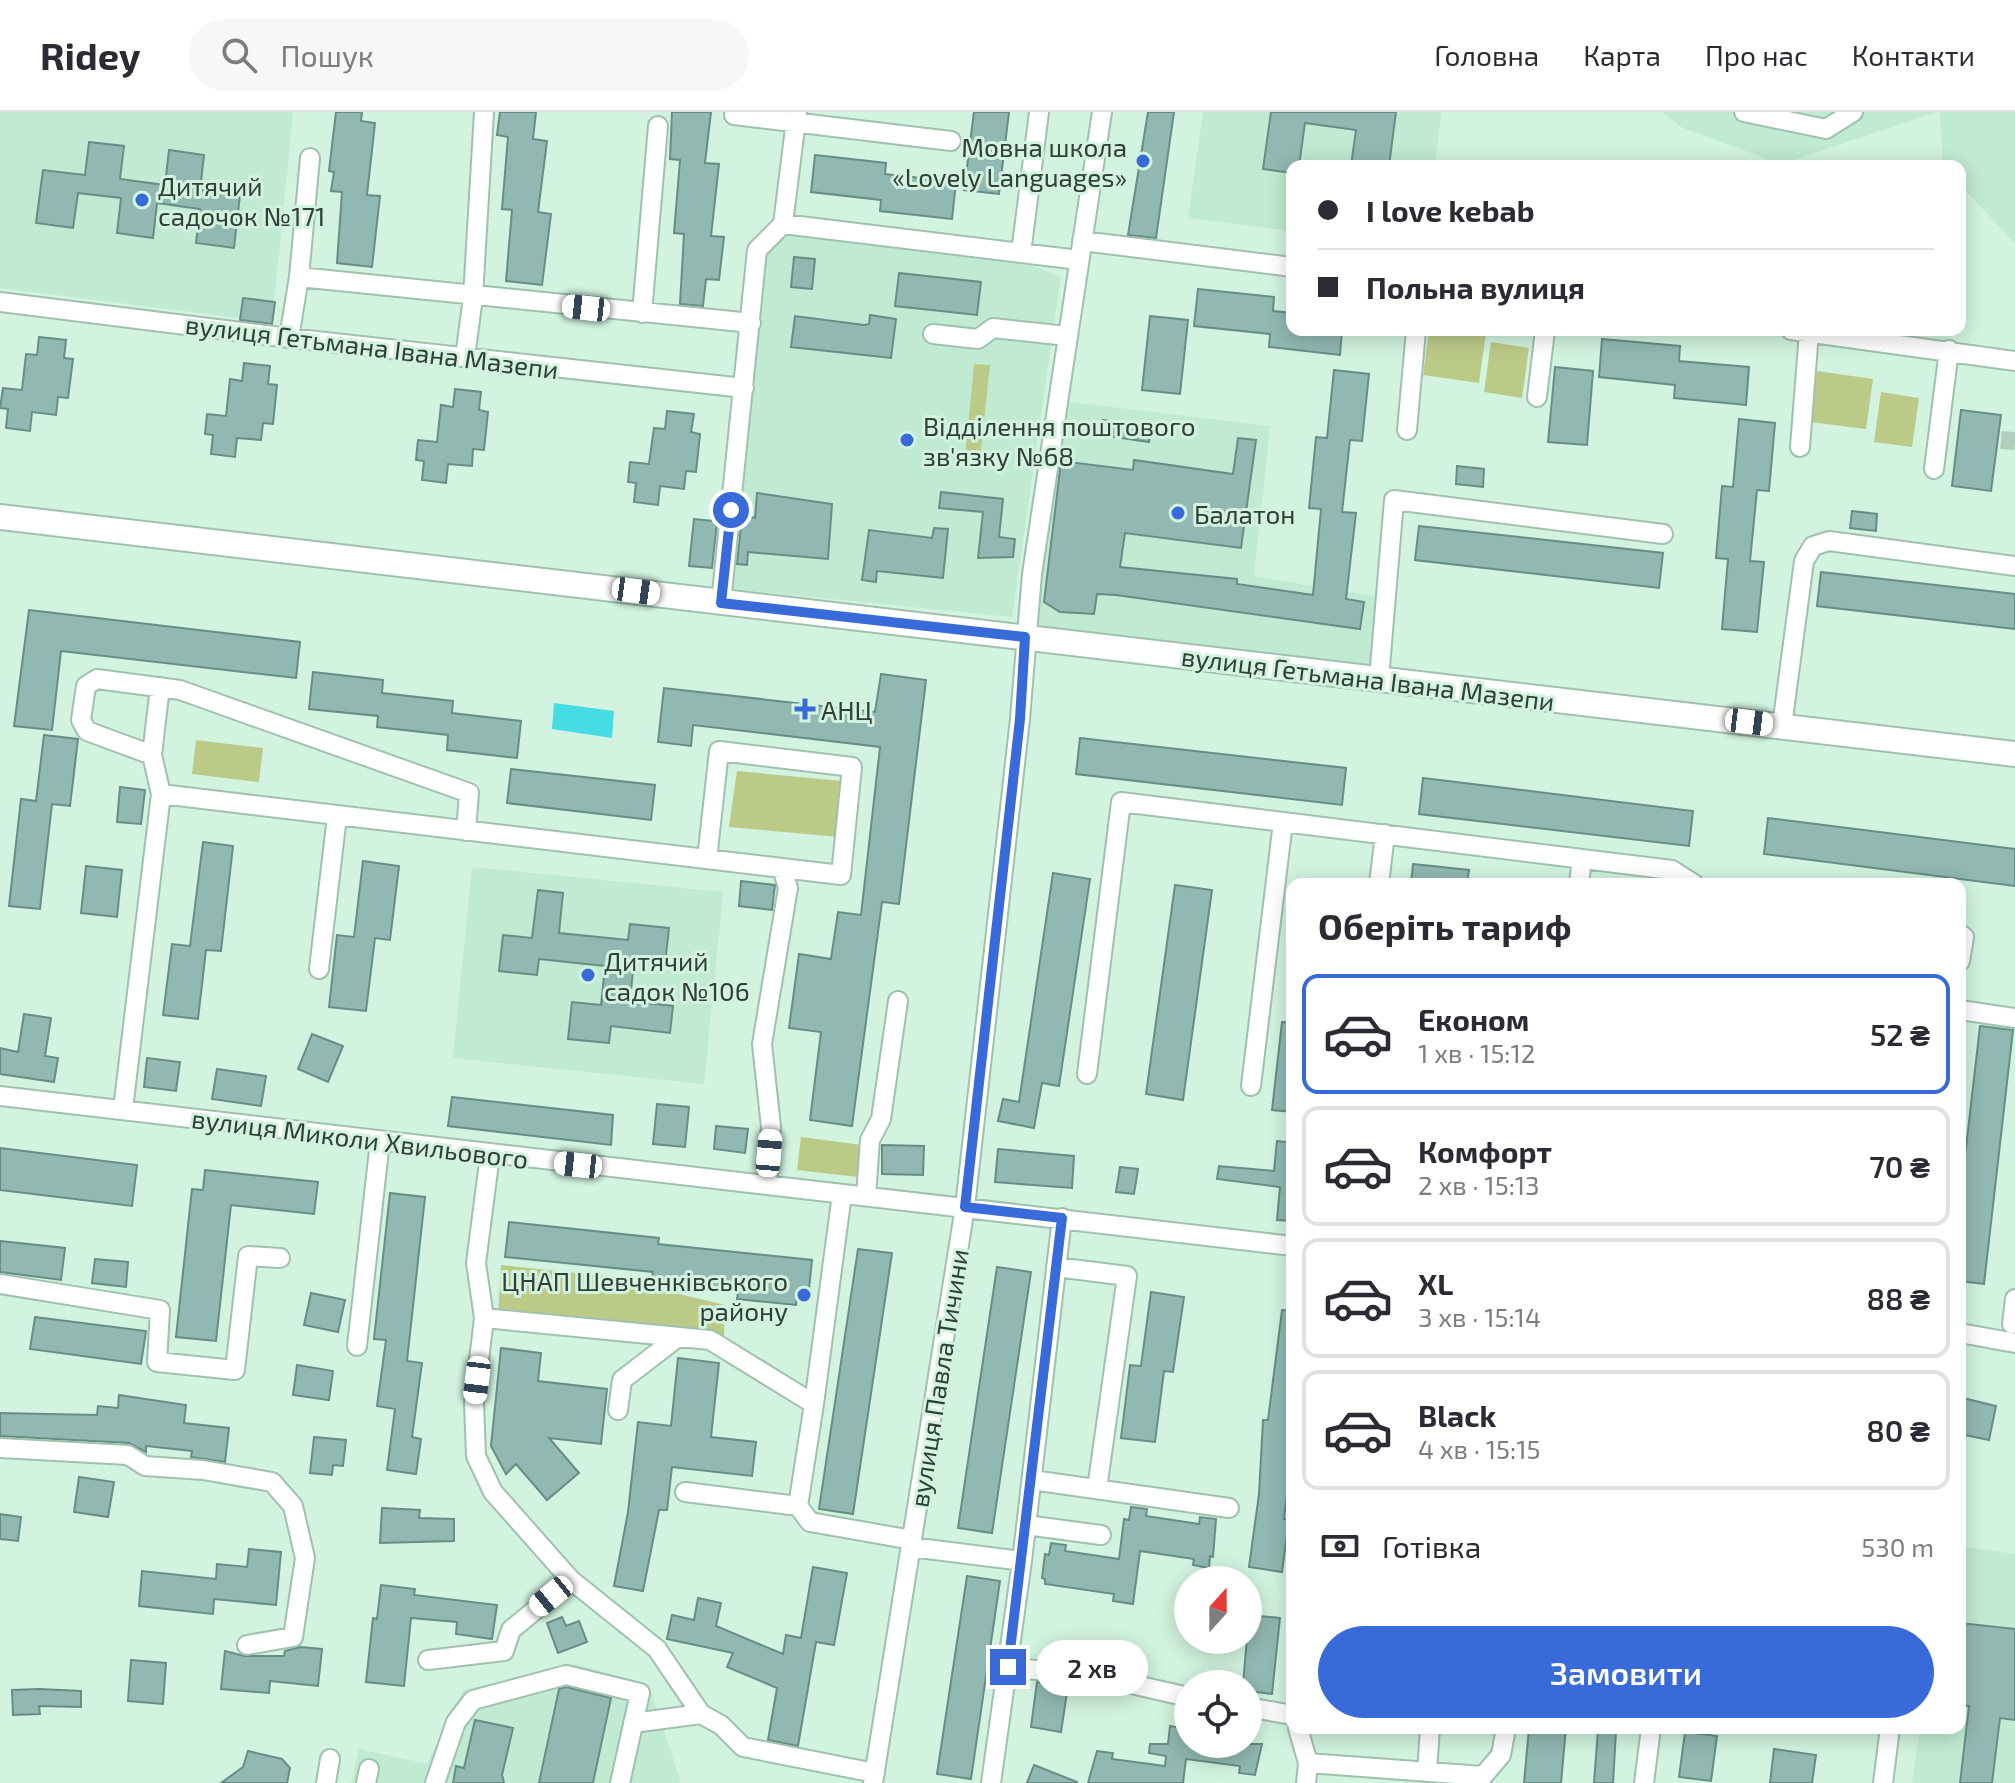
<!DOCTYPE html>
<html lang="uk">
<meta charset="utf-8">
<style>
:root{--surface:#fff;--page:#f7f7f7;--text:#2b2b33;--muted:#7c7c81;--line:#e1e1e2;--accent:#396ada}
body{margin:0;font-family:"Exo 2",sans-serif;background:var(--page);color:var(--text);height:100vh;display:flex;flex-direction:column;font-size:30px;white-space:nowrap}
*{box-sizing:border-box;margin:0}
p{font-size:26px;color:var(--muted)}
.icon{flex:none;width:44px;height:44px;fill:none;stroke:currentColor;stroke-width:2;stroke-linecap:round;stroke-linejoin:round}
.map{position:relative;flex:1;overflow:hidden}
.panel{position:absolute;left:1286px;top:766px;width:680px;height:856px;display:flex;flex-direction:column;background:var(--surface);border-radius:16px;box-shadow:0 4px 20px #0003}
.panel>*{flex:none}
.top-card{position:absolute;left:1286px;top:48px;width:680px;height:176px;border-radius:16px;box-shadow:0 4px 20px #0003;display:grid;align-content:center;height:176px;padding:0 32px;background:var(--surface)}
.needle{width:52px;rotate:21deg}
.buttons{position:absolute;left:1174px;top:1454px;display:grid;gap:16px}
.buttons a{display:grid;place-items:center;width:88px;height:88px;border-radius:50%;background:var(--surface);box-shadow:0 4px 20px #0003;font-size:40px}
.end{position:absolute;width:36px;height:36px;margin:-18px;border:10px solid #396ada;background:#fff;box-shadow:0 0 0 4px #fff}
.from{border-radius:50%}
.bubble{position:absolute;height:56px;border-radius:28px;background:var(--surface);box-shadow:0 4px 20px #0003;font-size:26px;font-weight:600;line-height:56px;text-align:center}
.car{position:absolute;width:24px;height:48px;margin:-24px -12px;border-radius:10px;box-shadow:0 0 6px 2px #0007;background:linear-gradient(#fff 24%,#345 0 40%,#fff 0 76%,#345 0 86%,#fff 0)}
.top-card b{display:flex;align-items:center;gap:28px;height:76px;font-size:30px}
.top-card b+b{border-top:2px solid var(--line)}
.top-card i{width:20px;height:20px;background:var(--text)}
ul{padding:0;list-style:none}
li{display:flex;align-items:center;gap:24px;height:120px;margin:0 16px 12px;padding:0 16px;border:4px solid var(--line);border-radius:16px}
li div{flex:1}
li b{display:block;font-size:30px}
li em{font-style:normal;font-weight:600}
li.current{border-color:var(--accent)}
li>.icon{width:72px;height:72px;stroke-width:1.5}
h2{padding:0 32px;font-size:36px;line-height:96px}
.pay{display:flex;align-items:center;gap:20px;height:88px;padding:0 32px;font-size:30px}
.pay p{margin-inline-start:auto}
.cta{display:flex;gap:16px;margin-top:auto;padding:16px 32px}
.cta a{flex:1;height:92px;border-radius:48px;background:var(--accent);color:#fff;font-size:32px;font-weight:600;line-height:92px;text-align:center}
header{display:flex;align-items:center;gap:48px;box-sizing:border-box;height:112px;padding:0 40px;background:var(--surface);border-bottom:2px solid var(--line)}
header strong{font-size:38px}
nav{display:flex;gap:44px;margin-inline-start:auto;font-size:28px}
.search{width:560px;height:72px;background:var(--page);display:flex;align-items:center;gap:20px;box-sizing:border-box;padding:0 28px;border-radius:44px;color:var(--muted);font-size:30px}
.map>svg:first-child{display:block}
</style>
<header>
<strong>Ridey</strong>
<div class="search"><svg class="icon" aria-label="search" viewBox="0 0 24 24"><circle cx="10" cy="10" r="6"/><path d="M15 15l6 6"/></svg>Пошук</div>
<nav><a>Головна</a><a>Карта</a><a>Про нас</a><a>Контакти</a></nav>
</header>
<div class="map">
<svg width="2015" height="1671" viewBox="0 0 2015 1671">
<rect width="100%" height="100%" fill="#d1f3df"/>
<path fill="#c0ead2" d="M0,0H293L272,210L0,176Z
M1203,0H1441L1435,54H1292V119L1188,106Z
M1662,0H1938L1781,52L1681,15Z
M1940,0H2015V132L1960,72V54H1943Z
M787,122L1033,154L1061,165L1012,505L732,477L765,142Z
M1070,290L1270,314L1254,464L1391,487L1384,560L1044,517L1034,501L1058,329Z
M472,755L723,780L704,972L453,946Z
M1960,1434L2015,1442V1671H1912L1920,1616H1960Z
M576,1552L649,1573L681,1671H351L359,1637L427,1652L463,1578Z"/>
<path fill="#bcca88" d="M1429,218L1486,221L1479,271L1423,263Z
M1491,230L1529,236L1522,286L1484,280Z
M974,252L990,253L980,347L965,346Z
M1817,259L1873,267L1866,317L1810,310Z
M1881,280L1919,286L1912,335L1874,330Z
M196,628L263,636L259,670L192,662Z
M737,659L842,669L839,725L729,715Z
M801,1025L862,1033L858,1065L797,1058Z
M501,1153L605,1164L725,1193L724,1225L498,1203Z"/>
<path fill="#45dce6" d="M554,591L614,599L612,626L552,617Z"/>
<path fill="#91b9b1" stroke="#678d85" stroke-width="2" d="M336,0H362L361,9L375,11L367,83L380,84L372,155L337,151L342,80L331,79L334,60L329,59Z
M500,0H536L533,27L547,29L538,100L551,102L542,173L506,169L512,98L502,97L508,25L497,23Z
M672,0H711L705,51L719,52L711,124L724,125L719,168L706,167L703,194L680,192L684,122L674,121L680,48L670,47Z
M974,0H1009L999,82L964,78Z
M1148,0H1174L1156,126L1128,123Z
M1271,0H1396L1389,54H1351L1356,18L1305,11L1299,54H1292V61L1263,57Z
M89,30L124,34L120,67L165,73L169,38L204,43L200,78L240,83L234,136L196,131L200,97L157,91L153,126L117,121L121,86L78,81L73,116L36,111L43,58L85,63Z
M815,43L886,51L885,62L956,70L952,107L880,99L881,88L811,80Z
M794,145L815,147L812,177L791,175Z
M899,161L981,170L977,203L895,194Z
M1198,177L1274,185L1273,199L1292,201V218H1342L1340,243L1269,235L1270,222L1194,214Z
M243,186L275,190L272,212L240,208Z
M870,203L896,207L891,246L791,235L795,204L864,213L869,212Z
M1150,204L1188,208L1180,282L1142,278Z
M39,225L66,228L64,246L73,247L68,286L58,285L56,303L32,300L30,319L6,316L8,297L0,296L3,276L22,278L26,242L37,243Z
M1602,227L1680,234L1679,249L1749,255L1746,293L1674,286L1675,273L1599,265Z
M244,251L270,254L268,272L277,273L273,312L263,311L261,328L237,326L235,345L211,342L213,323L205,322L207,302L226,304L230,267L242,269Z
M1555,255L1593,259L1587,333L1548,330Z
M1334,258L1369,262L1362,329L1350,328L1342,400L1356,401L1346,487L1364,490L1360,517L1116,483L1097,482L1094,502L1060,500L1044,490L1061,349L1133,358L1134,348L1233,362L1238,326L1256,328L1241,436L1125,421L1120,455L1237,467V472L1313,483L1321,397L1309,396L1316,325L1327,326Z
M455,277L481,280L479,298L488,300L484,338L473,337L472,354L448,352L446,371L422,368L424,349L416,348L418,328L437,330L441,293L453,295Z
M1961,298L2001,303L1991,379L1952,374Z
M667,299L694,302L691,320L700,322L696,360L686,359L684,377L660,374L658,393L634,390L636,371L628,370L630,350L649,352L654,316L665,317Z
M1739,307L1775,311L1769,379L1757,378L1750,449L1764,450L1757,520L1722,517L1728,447L1716,446L1722,374L1733,375Z
M1103,308L1151,315L1149,330L1101,323Z
M1457,354L1484,357L1483,375L1456,372Z
M941,380L1003,387L999,425L1015,427L1013,445L978,446L983,400L939,396Z
M757,381L832,392L828,447L748,440L747,453L737,452L742,404L755,406Z
M1852,399L1877,402L1876,419L1850,416Z
M714,401L718,402L712,456L689,454L694,407L714,409Z
M1419,414L1663,441L1659,476L1415,448Z
M934,416L948,417L943,466L877,459L876,470L862,468L869,418L932,426Z
M1821,460L2015,482V517L1817,494Z
M29,498L300,530L296,566L61,539L52,618L14,614Z
M313,560L383,568L382,581L453,589L452,601L521,609L517,646L447,638L448,623L377,615L378,604L309,597Z
M881,562L926,568L899,792L882,790L852,1014L810,1008L821,920L789,916L799,842L831,847L838,800L861,803L880,635L693,613L691,634L658,630L664,576L875,600Z
M44,623L78,627L70,694L52,692L40,797L9,794L21,687L36,689Z
M1080,626L1346,656L1342,693L1076,662Z
M511,657L655,673L651,708L507,691Z
M1423,666L1693,699L1689,734L1419,702Z
M120,675L145,678L141,712L117,710Z
M1768,706L2015,737V774L1764,742Z
M203,730L233,734L221,839L206,838L198,907L163,903L172,832L190,834Z
M363,749L399,754L390,828L375,826L366,899L329,895L337,823L354,825Z
M1413,752L1469,758L1467,772H1411Z
M86,754L122,758L117,805L81,801Z
M1053,761L1090,767L1059,974L1042,971L1034,1016L998,1009L1003,987L1019,990Z
M741,769L775,773L772,798L739,794Z
M1175,773L1212,778L1183,988L1146,982Z
M538,778L563,781L559,821L628,828L630,812L669,816L665,852L634,848L630,889L673,894L670,921L611,914L609,931L568,927L572,890L601,893L605,854L539,847L537,863L499,859L503,823L532,826Z
M24,902L51,906L45,944L58,946L54,970L0,962V936L18,940Z
M1282,910L1292,911V1000L1272,998Z
M1980,914L2013,918L1984,1172L1960,1169V1088Z
M312,922L343,934L328,970L298,957Z
M147,946L180,950L176,979L144,975Z
M217,957L266,964L261,994L212,987Z
M452,985L613,1003L611,1033L448,1014Z
M657,992L689,995L685,1035L653,1032Z
M716,1014L748,1017L745,1041L714,1037Z
M1277,1029L1292,1031V1109L1277,1108L1280,1075L1217,1067L1219,1054L1274,1059Z
M882,1033L924,1034L923,1063L882,1062Z
M0,1036L137,1053L132,1094L0,1078Z
M998,1037L1074,1044L1072,1076L995,1070Z
M1120,1055L1138,1057L1134,1082L1116,1080Z
M205,1058L318,1070L314,1102L231,1093L216,1229L176,1225L192,1077L203,1078Z
M390,1081L425,1085L407,1249L422,1251L412,1325L421,1327L416,1362L387,1358L395,1297L377,1294L386,1228L374,1227Z
M509,1110L659,1126L658,1132L812,1148L808,1186L797,1185L796,1193L737,1187L738,1180L651,1171L653,1160L505,1145Z
M0,1129L65,1136L61,1168L0,1160Z
M858,1137L892,1141L853,1402L819,1397Z
M95,1147L128,1150L126,1175L92,1171Z
M997,1155L1031,1160L992,1421L958,1416Z
M1151,1180L1184,1185L1173,1260L1164,1259L1155,1330L1121,1326L1130,1253L1141,1254Z
M311,1181L345,1188L338,1220L304,1213Z
M1282,1198L1292,1199V1340L1284,1407L1289,1408L1282,1460L1249,1455L1259,1382L1263,1308H1268Z
M35,1205L146,1219L141,1252L30,1237Z
M501,1236L541,1241L538,1269L607,1277L601,1332L549,1326L579,1361L547,1388L516,1352L506,1362L491,1334Z
M678,1246L719,1251L711,1325L756,1330L752,1364L672,1355L667,1398H659L643,1479L614,1474L628,1400L638,1310L671,1314Z
M297,1253L333,1259L329,1288L293,1283Z
M119,1283L186,1293L184,1311L229,1316L225,1350L191,1345L192,1339L146,1334V1340L129,1331L0,1324V1301L97,1303L98,1294L118,1296Z
M1963,1286L1996,1294L1989,1328L1960,1322Z
M314,1325L346,1328L343,1354L333,1353L332,1363L310,1361Z
M79,1365L114,1370L108,1405L74,1400Z
M1131,1395L1147,1397L1146,1404L1199,1412L1200,1405L1216,1407L1213,1445L1210,1444L1209,1456L1193,1453L1194,1447L1140,1439L1133,1492L1113,1489L1114,1482L1045,1472V1467L1042,1466L1045,1442L1049,1443L1051,1431L1066,1433L1065,1439L1119,1447L1124,1407L1129,1408Z
M382,1396L420,1398L419,1406L454,1407V1429L380,1431Z
M0,1402L21,1405L18,1429L0,1427Z
M249,1437L281,1440L276,1493L214,1487L213,1502L139,1494L142,1459L216,1467L217,1452L247,1455Z
M813,1455L847,1461L834,1533L816,1530L798,1634L768,1628L777,1576L727,1555L733,1541L667,1527L672,1503L694,1508L698,1486L721,1491L716,1514L783,1542L786,1523L801,1526Z
M967,1464L1000,1469L971,1667L937,1662Z
M381,1473L415,1477L414,1483L497,1493L492,1527L456,1522L457,1510L411,1506L404,1574L366,1570L373,1506L377,1507Z
M1249,1503L1280,1506L1272,1582L1248,1579V1572H1243Z
M562,1505L566,1514L579,1509L587,1530L558,1541L547,1511Z
M1960,1511L2015,1517V1608L2000,1606L1992,1671H1960L1969,1594L1960,1593Z
M300,1535L322,1537L318,1574L270,1569L269,1581L221,1577L225,1539L244,1544H284L285,1539Z
M131,1548L166,1551L163,1592L128,1589Z
M1037,1570L1068,1574L1061,1620L1031,1615Z
M566,1575L611,1586L593,1671H539L559,1577Z
M39,1577L81,1579V1595L39,1594L40,1602L13,1603L12,1578Z
M475,1608L513,1616L502,1663L504,1671H453L456,1654L464,1656Z
M1170,1614L1188,1617V1632H1262L1255,1663L1239,1661L1240,1654L1186,1647L1183,1671H1088L1097,1639L1113,1641L1112,1647L1165,1654L1166,1644L1149,1641L1150,1632H1168Z
M1529,1616H1566L1561,1671H1524Z
M1598,1617L1616,1619L1613,1671H1594Z
M1685,1620L1717,1624L1711,1669L1679,1665Z
M1774,1637L1816,1643L1812,1671H1770Z
M248,1639L282,1647L290,1656L287,1671H221L243,1655Z
M1034,1653L1077,1670V1671H1027Z"/>
<g fill="none" stroke-linecap="round" stroke-linejoin="round">
<path stroke="#b1cfbd" stroke-width="18" stroke-dasharray="18 9" stroke-linecap="butt" d="M2001,328L2015,329"/>
<g stroke="#a0c1ae" stroke-width="22">
<path id="minor" d="M1744,0L1826,17L1853,0
M734,3L951,29
M783,112L1079,148
M1082,129L1292,155
M1021,141L1039,0
M299,165L310,46
M0,190L289,226L744,276
M642,201L658,14
M1791,218L2015,249
M933,222L978,227L993,216L1067,224
M289,226L299,165L751,211
M465,245L473,185L484,0
M1537,285L1545,218
M1407,318L1416,218
M1800,335L1809,220
M1934,357L1949,238
M721,491L757,138L783,112L797,0
M1379,567L1394,388L1663,422
M1782,614L1804,449L1813,434L1829,429L2015,454
M152,643L160,575
M161,682L152,643L87,619L81,608L86,574L97,567L180,578L469,681L466,719
M707,747L719,639L852,655L841,763L782,756
M1379,772L1385,722
M1579,772L1582,747
M1960,822L1964,825L1960,849
M319,857L337,704
M1960,898L2015,906
M1087,962L1121,690L1672,758L1694,772
M1251,974L1283,710
M0,984L1292,1134
M123,997L161,682L782,756L788,776L762,932L771,1015L767,1073
M490,1043L476,1151L484,1206L474,1290L476,1344L493,1380L571,1468L657,1537L701,1602L721,1613L743,1635L875,1661
M866,1084L870,1028L881,1007L898,889
M1056,1155L1127,1164L1097,1377
M0,1172L160,1198L157,1250L235,1258L248,1144L280,1146
M484,1206L710,1228L814,1292L798,1394L810,1410L912,1428
M2012,1212L2015,1187
M1960,1221L2015,1231
M357,1234L380,1029
M814,1292L842,1082
M618,1298L622,1268L678,1225
M0,1336L128,1343L145,1354L203,1358L272,1370L293,1394L305,1446L293,1525L247,1533
M1032,1368L1229,1396
M685,1380L798,1394
M1026,1413L1101,1423
M911,1435L1022,1449
M428,1548L504,1539L511,1518L571,1468
M1008,1555L1101,1565L1188,1585
M1248,1595L1292,1603
M633,1611L701,1602
M1298,1616L1308,1651L1306,1671
M1308,1651L1483,1664L1501,1643L1506,1616
M1427,1660L1430,1616
M326,1671L330,1647
M366,1671L369,1657
M435,1671L456,1610L473,1588L566,1563L640,1581L620,1671
M873,1671L965,1095L1020,607L1032,462L1102,0
M991,1671L1022,1449L1062,1106
M1644,1671L1651,1616
M1883,1671L1890,1616"/>
</g>
<g stroke="#a0c1ae" stroke-width="28">
<path id="major" d="M0,405L2015,642"/>
</g>
<use href="#minor" stroke="#fff" stroke-width="18"/>
<use href="#major" stroke="#fff" stroke-width="24"/>
</g>
<g fill="none" stroke-linecap="round" stroke-linejoin="round">
<path stroke="#396ada" stroke-width="10" d="M731,398L721,491L1025,525L1020,607L965,1095L1062,1106L1008,1555"/>
</g>
<g fill="#396ada" stroke="#d1f3df" stroke-width="3">
<circle cx="1143" cy="49" r="8"/>
<circle cx="142" cy="88" r="8"/>
<circle cx="907" cy="328" r="8"/>
<circle cx="1178" cy="401" r="8"/>
<path d="M801 585h8v8h8v8h-8v8h-8v-8h-8v-8h8z"/>
<circle cx="588" cy="863" r="8"/>
<circle cx="804" cy="1183" r="8"/>
</g>
<g text-anchor="middle" dominant-baseline="central" stroke-width="6" stroke-linejoin="round" paint-order="stroke">
<g font-size="26" fill="#313f37" stroke="#d1f3df" text-anchor="start">
<text x="1127" y="34" text-anchor="end">Мовна школа<tspan x="1127" dy="30">«Lovely Languages»</tspan></text>
<text x="158" y="73">Дитячий<tspan x="158" dy="30">садочок №171</tspan></text>
<text x="923" y="313">Відділення поштового<tspan x="923" dy="30">зв'язку №68</tspan></text>
<text x="1194" y="401">Балатон</text>
<text x="821" y="597">АНЦ</text>
<text x="604" y="848">Дитячий<tspan x="604" dy="30">садок №106</tspan></text>
<text x="788" y="1168" text-anchor="end">ЦНАП Шевченківського<tspan x="788" dy="30">району</tspan></text>
</g>
<g font-size="26" fill="#313f37" stroke="#d1f3df">
<text transform="translate(372 234) rotate(7)">вулиця Гетьмана Івана Мазепи</text>
<text transform="translate(1368 566) rotate(7)">вулиця Гетьмана Івана Мазепи</text>
<text transform="translate(360 1026) rotate(7)">вулиця Миколи Хвильового</text>
<text transform="translate(938 1266) rotate(-81)">вулиця Павла Тичини</text>
</g>
</g>
</svg>
<div class="buttons">
<a><svg class="needle" viewBox="-14 -14 28 28"><path d="M0-13l5 13h-10z" fill="#e53935"/><path d="M0 13l5-13h-10z" fill="#7c7c81"/></svg></a>
<a><svg class="icon" aria-label="locate" viewBox="0 0 24 24"><circle cx="12" cy="12" r="6"/><path d="M12 2v4M12 18v4M2 12h4M18 12h4"/></svg></a>
</div>
<i class="end from" style="left:731px;top:398px"></i>
<i class="end" style="left:1008px;top:1555px"></i>
<div class="bubble" style="left:1036px;top:1528px;width:112px">2 хв</div>
<i class="car" style="left:586px;top:196px;rotate:276deg"></i>
<i class="car" style="left:636px;top:479px;rotate:98deg"></i>
<i class="car" style="left:1749px;top:610px;rotate:97deg"></i>
<i class="car" style="left:769px;top:1041px;rotate:5deg"></i>
<i class="car" style="left:578px;top:1053px;rotate:276deg"></i>
<i class="car" style="left:477px;top:1268px;rotate:187deg"></i>
<i class="car" style="left:551px;top:1484px;rotate:231deg"></i>
<div class="top-card">
<b><i class="from"></i>I love kebab</b>
<b><i></i>Польна вулиця</b>
</div>
<section class="panel">
<h2>Оберіть тариф</h2>
<ul>
<li class="current"><svg class="icon" aria-label="car" viewBox="0 0 24 24"><path d="M5 17H2v-5l4-1 3-4h7l3 4 3 1v5h-3M9 17h6M6 11h13"/><circle cx="7" cy="17" r="2"/><circle cx="17" cy="17" r="2"/></svg><div><b>Економ</b><p>1 хв · 15:12</p></div><em>52 ₴</em></li>
<li><svg class="icon" aria-label="car" viewBox="0 0 24 24"><path d="M5 17H2v-5l4-1 3-4h7l3 4 3 1v5h-3M9 17h6M6 11h13"/><circle cx="7" cy="17" r="2"/><circle cx="17" cy="17" r="2"/></svg><div><b>Комфорт</b><p>2 хв · 15:13</p></div><em>70 ₴</em></li>
<li><svg class="icon" aria-label="car" viewBox="0 0 24 24"><path d="M5 17H2v-5l4-1 3-4h7l3 4 3 1v5h-3M9 17h6M6 11h13"/><circle cx="7" cy="17" r="2"/><circle cx="17" cy="17" r="2"/></svg><div><b>XL</b><p>3 хв · 15:14</p></div><em>88 ₴</em></li>
<li><svg class="icon" aria-label="car" viewBox="0 0 24 24"><path d="M5 17H2v-5l4-1 3-4h7l3 4 3 1v5h-3M9 17h6M6 11h13"/><circle cx="7" cy="17" r="2"/><circle cx="17" cy="17" r="2"/></svg><div><b>Black</b><p>4 хв · 15:15</p></div><em>80 ₴</em></li>
</ul>
<div class="pay"><svg class="icon" aria-label="cash" viewBox="0 0 24 24"><path d="M3 7h18v10H3z"/><circle cx="12" cy="12" r="2"/></svg>Готівка<p>530 m</p></div>
<div class="cta"><a>Замовити</a></div>
</section>
</div>
